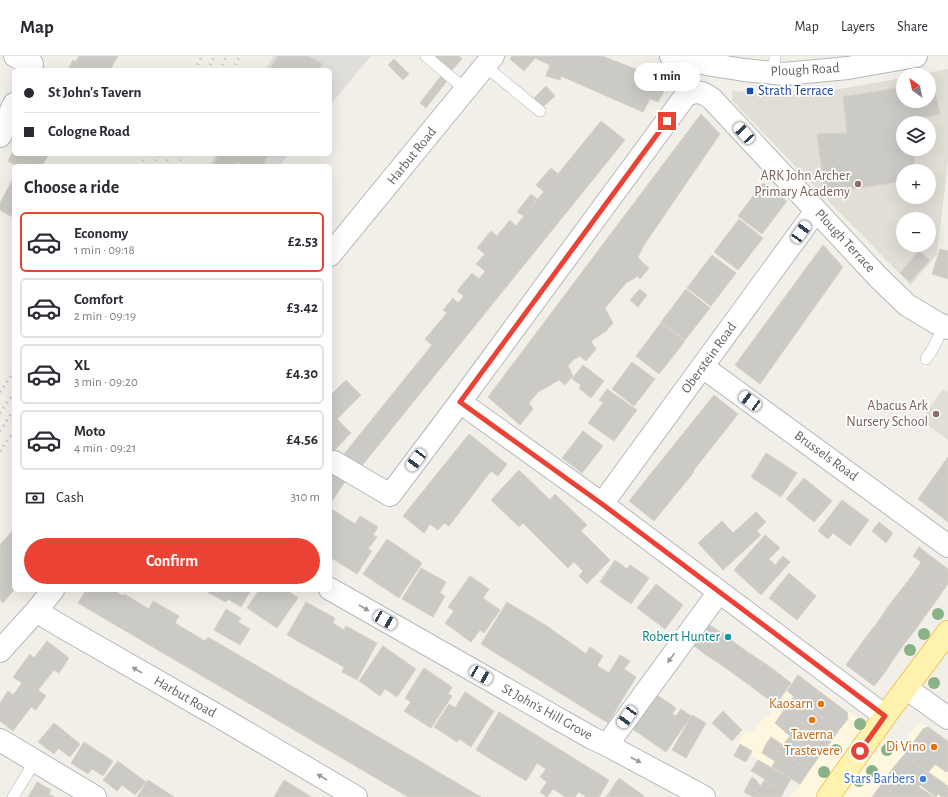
<!DOCTYPE html>
<meta charset="utf-8">
<style>
:root{--surface:#fff;--page:#f7f7f7;--text:#2b2b33;--muted:#7c7c81;--line:#e1e1e2;--accent:#ea4335}
body{margin:0;font-family:"Alegreya Sans",sans-serif;background:var(--page);color:var(--text);height:100vh;display:flex;flex-direction:column;font-size:15px;white-space:nowrap}
*{box-sizing:border-box;margin:0}
p{font-size:13px;color:var(--muted)}
.icon{flex:none;width:22px;height:22px;fill:none;stroke:currentColor;stroke-width:2;stroke-linecap:round;stroke-linejoin:round}
.map{position:relative;flex:1;overflow:hidden}
.details{position:absolute;left:12px;top:108px;width:320px;height:428px;display:flex;flex-direction:column;background:var(--surface);border-radius:6px;box-shadow:0 4px 16px #0002}
.details>*{flex:none}
.guide{position:absolute;left:12px;top:12px;width:320px;height:88px;border-radius:6px;box-shadow:0 4px 16px #0002;display:grid;align-content:center;height:88px;padding:0 12px;background:var(--surface)}
.needle{width:26px;rotate:327deg}
.controls{position:absolute;left:896px;top:12px;display:grid;gap:8px}
.controls a{display:grid;place-items:center;width:40px;height:40px;border-radius:50%;background:var(--surface);box-shadow:0 4px 16px #0002;font-size:20px}
.end{position:absolute;width:18px;height:18px;margin:-9px;border:5px solid #ea4335;background:#fff;box-shadow:0 0 0 2px #fff}
.from{border-radius:50%}
.bubble{position:absolute;height:28px;border-radius:14px;background:var(--surface);box-shadow:0 4px 16px #0002;font-size:13px;font-weight:700;line-height:28px;text-align:center}
.car{position:absolute;width:12px;height:24px;margin:-12px -6px;border-radius:5px;box-shadow:0 0 3px 1px #0007;background:linear-gradient(#fff 24%,#345 0 40%,#fff 0 76%,#345 0 86%,#fff 0)}
.guide b{display:flex;align-items:center;gap:14px;height:38px;font-size:15px}
.guide b+b{border-top:1px solid var(--line)}
.guide i{width:10px;height:10px;background:var(--text)}
ul{padding:0;list-style:none}
li{display:flex;align-items:center;gap:12px;height:60px;margin:0 8px 6px;padding:0 4px;border:2px solid var(--line);border-radius:6px}
li div{flex:1}
li b{display:block;font-size:15px}
li em{font-style:normal;font-weight:700}
li.selected{border-color:var(--accent)}
li>.icon{width:36px;height:36px;stroke-width:1.5}
h2{padding:0 12px;font-size:18px;line-height:48px}
.pay{display:flex;align-items:center;gap:10px;height:44px;padding:0 12px;font-size:15px}
.pay p{margin-inline-start:auto}
.cta{display:flex;gap:8px;margin-top:auto;padding:8px 12px}
.cta a{flex:1;height:46px;border-radius:24px;background:var(--accent);color:#fff;font-size:16px;font-weight:700;line-height:46px;text-align:center}
header{display:flex;align-items:center;gap:24px;box-sizing:border-box;height:56px;padding:0 20px;background:var(--surface);border-bottom:1px solid var(--line)}
header strong{font-size:19px}
nav{display:flex;gap:22px;margin-inline-start:auto;font-size:14px}
.map>svg:first-child{display:block}
</style>
<header>
<strong>Map</strong>
<nav><a>Map</a><a>Layers</a><a>Share</a></nav>
</header>
<div class="map">
<svg width="948" height="741" viewBox="0 0 948 741">
<rect width="100%" height="100%" fill="#f1efe8"/>
<path fill="#fef7e0" d="M798,619L812,629L813,628L842,651L857,661L898,694L918,667L921,666L948,684V741H790L800,728L736,690L746,675L751,678L765,660L768,662Z"/>
<path fill="#e0deda" d="M273,0H371L330,49V14H265Z
M216,98H289L279,110H209Z"/>
<path fill="#e1ded6" fill-rule="evenodd" d="M948,13V105L937,198L911,229L838,155L732,44V35L790,39L828,35L903,22V45H929V19H917ZM903,67H929V93H903ZM903,115H929V141H903ZM903,163H929V189H903Z
M943,333L947,336L948,335V384L921,364Z"/>
<path fill="#cccac5" stroke="#d6d1c6" d="M79,0H118L110,14H68L73,4L76,6Z
M278,0H308L322,8L319,14H270Z
M432,0H459L462,3L450,16Z
M512,0H602L669,26L658,46L650,43L643,56L561,20L560,24L546,20L550,9L535,2L524,15L510,3Z
M394,3L409,18L403,24L388,9Z
M444,16L450,21L426,52L420,47Z
M929,27H933L940,58L910,64V67H903V93H913L915,115H903V125L825,137L817,78L847,77L843,41L903,31V45H929Z
M546,30L555,40L543,51L534,42Z
M701,58L720,78L644,189L638,201L641,205L649,212L640,223L638,220L626,227L605,252L613,267L606,275L591,285L596,293L586,305L580,300L573,304L568,310L573,320L565,329L559,324L538,336L529,347L533,353L520,369L488,341Z
M601,65L625,84L360,412L344,398L432,289L425,283L447,257L443,254L453,242L458,247L464,240L457,235L472,217L479,223L485,215L476,208L485,198L477,192L491,175L497,180L510,164L516,170Z
M14,94V98H49L42,110H18L8,105Z
M219,98H269L262,110H245L238,106L236,110H213Z
M551,112L558,118L544,136L536,129Z
M14,121V162L0,154V147Z
M763,127L787,145L762,178L738,160Z
M531,138L537,143L524,160L517,156Z
M739,163L763,182L738,214L714,196Z
M823,189L843,211L760,328L735,309Z
M940,193L948,195V223L932,218Z
M919,195L930,204L910,226L900,217Z
M712,199L736,217L711,250L687,232Z
M640,233L647,239L638,251L630,244Z
M686,233L710,252L685,284L661,266Z
M661,267L685,285L659,318L636,300Z
M632,306L655,323L634,350L612,333Z
M583,309L604,325L591,342L579,332L581,329L572,323Z
M346,324L361,339L337,363L351,377L330,399V340Z
M607,333L637,354L614,385L588,367L603,347L599,344Z
M714,339L738,358L693,415L694,416L654,465L629,445Z
M583,375L603,390L582,417L562,402Z
M469,378L507,408L498,420L491,415L449,470L444,467L438,474L430,468L424,477L403,460Z
M766,397L797,417L781,441L751,421Z
M948,401V466L918,443Z
M519,414L550,444L555,438L587,469L581,475L610,504L587,528L579,520L583,515L574,506L568,512L523,467L519,471L491,444Z
M331,415L346,424L330,448V417Z
M804,422L832,445L814,466L786,443Z
M842,444L869,464L850,490L833,477L828,483L818,475Z
M330,452L355,468L360,460L378,471L373,479L377,481L368,493L372,495L357,518L330,501Z
M756,456L766,466L757,475L761,479L723,514L698,487L722,465L733,477Z
M879,466L893,477L886,487L872,475Z
M14,473V534L3,547L0,544V489Z
M765,479L780,492L769,503L775,509L783,500L790,506L761,539L734,514Z
M387,483L422,507L399,542L363,518Z
M919,491L948,513V528L945,532L918,511L921,506L913,500Z
M615,504L627,513L630,509L649,522L631,548L600,526Z
M918,511L945,532L936,545L908,525Z
M421,512L446,526L440,537L445,540L433,561L402,543Z
M789,517L816,540L797,564L769,542Z
M470,520L489,533L483,542L500,554L484,577L480,574L471,586L445,567L454,555L448,551Z
M908,525L936,545L925,560L897,539Z
M656,528L683,549L665,573L637,552Z
M86,534H113L123,540L124,538L149,553L153,545L179,560L175,567L205,585L208,581L481,741H408L78,547Z
M208,534H251L241,551L228,543L226,546L207,536Z
M259,534H287L298,542L277,572L247,552Z
M897,539L925,560L916,573L887,552Z
M306,546L335,562L333,567L344,574L346,570L377,587L357,624L342,616L344,611L287,579Z
M507,546L547,570L586,598L590,591L603,600L597,610L609,617L620,599L630,605L624,613L636,621L608,667L481,588Z
M887,552L916,573L905,587L877,567Z
M226,553L241,562L238,566L250,573L240,589L214,574Z
M877,567L905,587L895,601L866,581Z
M708,568L722,577L706,599L693,589Z
M722,577L735,587L720,608L706,599Z
M866,581L895,601L885,616L856,595Z
M47,585L69,602L59,617L54,614L38,634L46,640L36,654L31,651L13,675L0,665V647L8,635L13,639L22,627L13,621L30,598L34,602Z
M735,587L749,597L734,618L720,608Z
M383,590L416,613L397,641L385,633L380,640L359,625Z
M856,595L885,616L874,630L846,609Z
M749,597L763,606L748,628L734,618Z
M763,606L777,616L761,638L748,628Z
M424,612L452,631L448,638L452,640L431,672L404,655L411,646L405,642Z
M777,616L791,627L776,648L761,638Z
M798,619L847,656L848,663L839,674L787,635Z
M465,636L494,655L471,691L459,683L457,686L434,671L449,648L455,652Z
M657,639L676,652L672,658L676,660L681,653L691,660L666,696L628,670L642,650L647,654Z
M794,640L839,674L830,687L784,654Z
M784,654L830,687L819,701L790,680L775,667Z
M723,655L742,674L732,685L712,667Z
M499,656L609,724L599,741H586L579,736L575,741H566L553,733L547,741L540,736L547,726L540,721L546,713L537,707L526,725L476,694Z
M692,659L706,667L686,702L672,694Z
M54,667L80,688L70,701L58,692L54,698L38,686Z
M928,671L948,685V715L946,716L935,708L928,717L904,699L923,673Z
M790,680L819,701L809,715L766,688L771,681L783,689Z
M84,686L113,705L103,720L92,713L88,718L71,707Z
M740,688L752,695L746,706L734,700Z
M766,688L809,715L800,728L772,711L775,705L762,697Z
M904,699L948,730V741H942L938,738L936,741L920,729L919,731L893,712Z
M758,704L791,723L784,735L764,725L765,723L751,715Z
M118,705L146,726L135,739L122,729L117,735L103,724Z
M893,712L919,731L934,741H897L881,729Z
M752,721L756,724L760,730L764,725L784,735L781,741H765L747,730Z
M619,722L644,740V741H606Z
M148,724L174,741H137Z
M284,724L311,741H274Z
M37,726L51,734L49,738L54,741H28Z
M881,729L897,741H872Z
M747,730L765,741H753L744,736Z"/>
<g fill="none" stroke-linecap="round" stroke-linejoin="round">
<g stroke="#b5b8bc" stroke-width="12">
<path id="service" d="M426,0L466,34
M485,10L540,55
M774,17L775,0
M926,303L933,292L944,270
M13,741L35,705"/>
</g>
<g stroke="#b5b8bc" stroke-width="24">
<path id="minor" d="M15,0L32,8
M0,80L14,48
M330,199L493,0
M703,311L948,490
M460,346L602,448L885,660
M334,406L390,439L460,346L686,39C697,34 703,36 712,43L879,222L907,249L937,267L948,272
M602,448L810,163L818,157
M330,533L592,682L607,689L704,741
M37,554L46,561L61,570L225,664L356,741
M0,595L37,554L53,534
M906,632L948,662
M0,684L95,741
M607,689L719,536"/>
</g>
<g stroke="#b5b8bc" stroke-width="24">
<path id="tertiary" d="M671,0L712,9L744,14L784,18L848,12L916,0"/>
</g>
<g stroke="#f2c960" stroke-width="24">
<path id="primary" d="M828,741L885,660L948,576"/>
</g>
<use href="#service" stroke="#fff" stroke-width="11"/>
<use href="#minor" stroke="#fff" stroke-width="22"/>
<use href="#tertiary" stroke="#fff" stroke-width="22"/>
<use href="#primary" stroke="#fff2af" stroke-width="22"/>
<path stroke="#b6b7b8" stroke-width="3" stroke-dasharray="1 5" stroke-linecap="butt" d="M195,14L202,0
M207,14L215,0
M219,14L227,0
M232,14L240,0
M139,110L146,98
M152,110L159,98
M164,110L171,98
M177,110L184,98
M0,336L14,315
M0,357L14,337
M0,375L14,354
M0,395L14,375"/>
</g>
<g fill="#89b387">
<circle cx="938" cy="558" r="6"/>
<circle cx="924" cy="578" r="6"/>
<circle cx="910" cy="594" r="6"/>
<circle cx="934" cy="627" r="6"/>
<circle cx="860" cy="668" r="6"/>
<circle cx="836" cy="694" r="6"/>
<circle cx="887" cy="694" r="6"/>
<circle cx="872" cy="715" r="6"/>
<circle cx="824" cy="716" r="6"/>
<circle cx="859" cy="725" r="6"/>
</g>
<defs><path id="oneway-solid" d="M-6-.8H1V-3.2L6.5 0L1 3.2V.8H-6Z"/></defs>
<g fill="#979a9d">
<use href="#oneway-solid" transform="translate(364 552) rotate(30)"/>
<use href="#oneway-solid" transform="translate(671 602) rotate(126)"/>
<use href="#oneway-solid" transform="translate(137 614) rotate(-150)"/>
<use href="#oneway-solid" transform="translate(636 704) rotate(28)"/>
<use href="#oneway-solid" transform="translate(322 721) rotate(-149)"/>
</g>
<g fill="none" stroke-linecap="round" stroke-linejoin="round">
<path stroke="#ea4335" stroke-width="5" d="M667,65L460,346L602,448L885,660L860,695"/>
</g>
<rect fill="#1a4fb4" stroke="#fff" stroke-width="1.5" x="746" y="31" width="8" height="8" rx="2"/>
<g fill="#8d6e63" stroke="#fff" stroke-width="1.5">
<circle cx="858" cy="128" r="4"/>
<circle cx="936" cy="358" r="4"/>
</g>
<circle fill="#0f9aa8" stroke="#fff" stroke-width="1.5" cx="728" cy="581" r="4"/>
<g fill="#e8710a" stroke="#fff" stroke-width="1.5">
<circle cx="821" cy="648" r="4"/>
<circle cx="812" cy="664" r="4"/>
<circle cx="934" cy="691" r="4"/>
</g>
<circle fill="#3f7fe0" stroke="#fff" stroke-width="1.5" cx="923" cy="723" r="4"/>
<g text-anchor="middle" dominant-baseline="central" stroke-width="3.5" stroke-linejoin="round" paint-order="stroke">
<g font-size="14" fill="#5f6368" stroke="#fff">
<text transform="translate(805 14) rotate(-3)">Plough Road</text>
<text transform="translate(412 100) rotate(-51)">Harbut Road</text>
<text transform="translate(845 185) rotate(47)">Plough Terrace</text>
<text transform="translate(709 302) rotate(-54)">Oberstein Road</text>
<text transform="translate(826 400) rotate(36)">Brussels Road</text>
<text transform="translate(185 641) rotate(30)">Harbut Road</text>
<text transform="translate(547 656) rotate(29)">St John's Hill Grove</text>
</g>
<g font-size="14" fill="#164399" stroke="#fff" text-anchor="start">
<text x="758" y="35">Strath Terrace</text>
</g>
<g font-size="14" fill="#785e54" stroke="#fff" text-anchor="end">
<text x="850" y="120">ARK John Archer<tspan x="850" dy="16">Primary Academy</tspan></text>
<text x="928" y="350">Abacus Ark<tspan x="928" dy="16">Nursery School</tspan></text>
</g>
<g font-size="14" fill="#0d838f" stroke="#fff" text-anchor="end">
<text x="720" y="581">Robert Hunter</text>
</g>
<g font-size="14" fill="#c56008" stroke="#fff" text-anchor="end">
<text x="813" y="648">Kaosarn</text>
<text x="812" y="679" text-anchor="middle">Taverna<tspan x="812" dy="16">Trastevere</tspan></text>
<text x="926" y="691">Di Vino</text>
</g>
<g font-size="14" fill="#366cbe" stroke="#fff" text-anchor="end">
<text x="915" y="723">Stars Barbers</text>
</g>
</g>
</svg>
<div class="controls">
<a><svg class="needle" viewBox="-14 -14 28 28"><path d="M0-13l5 13h-10z" fill="#e53935"/><path d="M0 13l5-13h-10z" fill="#7c7c81"/></svg></a>
<a><svg class="icon" aria-label="layers" viewBox="0 0 24 24"><path d="M12 4l9 5-9 5-9-5zM3 14l9 5 9-5"/></svg></a>
<a>+</a>
<a>−</a>
</div>
<i class="end from" style="left:860px;top:695px"></i>
<i class="end" style="left:667px;top:65px"></i>
<div class="bubble" style="left:634px;top:7px;width:66px">1 min</div>
<i class="car" style="left:744px;top:77px;rotate:317deg"></i>
<i class="car" style="left:801px;top:176px;rotate:36deg"></i>
<i class="car" style="left:750px;top:345px;rotate:306deg"></i>
<i class="car" style="left:416px;top:404px;rotate:217deg"></i>
<i class="car" style="left:385px;top:564px;rotate:120deg"></i>
<i class="car" style="left:481px;top:619px;rotate:120deg"></i>
<i class="car" style="left:627px;top:661px;rotate:216deg"></i>
<div class="guide">
<b><i class="from"></i>St John's Tavern</b>
<b><i></i>Cologne Road</b>
</div>
<section class="details">
<h2>Choose a ride</h2>
<ul>
<li class="selected"><svg class="icon" aria-label="car" viewBox="0 0 24 24"><path d="M5 17H2v-5l4-1 3-4h7l3 4 3 1v5h-3M9 17h6M6 11h13"/><circle cx="7" cy="17" r="2"/><circle cx="17" cy="17" r="2"/></svg><div><b>Economy</b><p>1 min · 09:18</p></div><em>£2.53</em></li>
<li><svg class="icon" aria-label="car" viewBox="0 0 24 24"><path d="M5 17H2v-5l4-1 3-4h7l3 4 3 1v5h-3M9 17h6M6 11h13"/><circle cx="7" cy="17" r="2"/><circle cx="17" cy="17" r="2"/></svg><div><b>Comfort</b><p>2 min · 09:19</p></div><em>£3.42</em></li>
<li><svg class="icon" aria-label="car" viewBox="0 0 24 24"><path d="M5 17H2v-5l4-1 3-4h7l3 4 3 1v5h-3M9 17h6M6 11h13"/><circle cx="7" cy="17" r="2"/><circle cx="17" cy="17" r="2"/></svg><div><b>XL</b><p>3 min · 09:20</p></div><em>£4.30</em></li>
<li><svg class="icon" aria-label="car" viewBox="0 0 24 24"><path d="M5 17H2v-5l4-1 3-4h7l3 4 3 1v5h-3M9 17h6M6 11h13"/><circle cx="7" cy="17" r="2"/><circle cx="17" cy="17" r="2"/></svg><div><b>Moto</b><p>4 min · 09:21</p></div><em>£4.56</em></li>
</ul>
<div class="pay"><svg class="icon" aria-label="cash" viewBox="0 0 24 24"><path d="M3 7h18v10H3z"/><circle cx="12" cy="12" r="2"/></svg>Cash<p>310 m</p></div>
<div class="cta"><a>Confirm</a></div>
</section>
</div>
